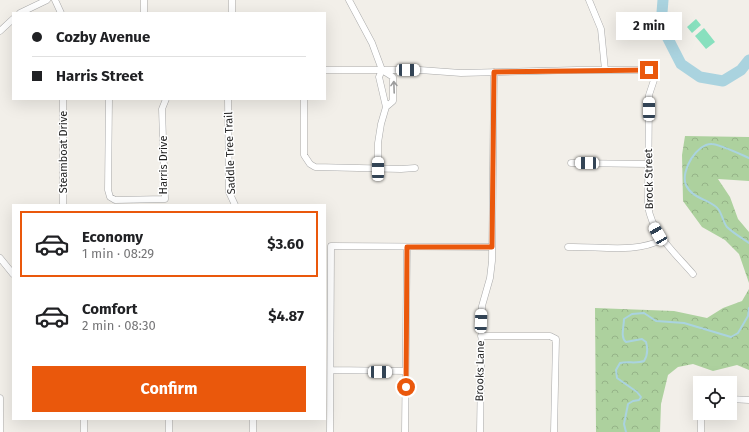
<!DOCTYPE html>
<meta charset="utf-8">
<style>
:root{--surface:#fff;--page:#f6f6f6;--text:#202124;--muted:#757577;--line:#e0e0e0;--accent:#ea580c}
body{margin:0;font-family:"Fira Sans",sans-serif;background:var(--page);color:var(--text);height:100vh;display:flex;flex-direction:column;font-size:15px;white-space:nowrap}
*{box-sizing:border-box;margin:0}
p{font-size:13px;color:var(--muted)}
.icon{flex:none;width:22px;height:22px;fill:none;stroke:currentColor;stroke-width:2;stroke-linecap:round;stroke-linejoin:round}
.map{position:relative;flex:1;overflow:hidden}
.details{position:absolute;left:12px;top:204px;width:314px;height:216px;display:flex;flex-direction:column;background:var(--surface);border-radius:0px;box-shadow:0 4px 16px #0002}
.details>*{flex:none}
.guide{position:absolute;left:12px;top:12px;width:314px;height:88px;border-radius:0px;box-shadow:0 4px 16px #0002;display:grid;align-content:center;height:88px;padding:0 20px;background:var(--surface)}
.controls{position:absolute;left:693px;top:376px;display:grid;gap:8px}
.controls a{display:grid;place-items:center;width:44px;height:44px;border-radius:0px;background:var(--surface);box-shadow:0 4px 16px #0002;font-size:20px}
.end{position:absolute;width:18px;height:18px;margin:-9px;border:5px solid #ea580c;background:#fff;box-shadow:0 0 0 2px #fff}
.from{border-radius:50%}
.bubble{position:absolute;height:28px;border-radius:0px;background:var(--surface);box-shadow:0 4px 16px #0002;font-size:13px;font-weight:700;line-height:28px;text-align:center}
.car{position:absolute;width:12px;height:24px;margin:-12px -6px;border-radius:5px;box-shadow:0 0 3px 1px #0007;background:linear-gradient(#fff 24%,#345 0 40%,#fff 0 76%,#345 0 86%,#fff 0)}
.guide b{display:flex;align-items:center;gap:14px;height:38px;font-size:15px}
.guide b+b{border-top:1px solid var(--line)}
.guide i{width:10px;height:10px;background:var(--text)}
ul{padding:7px 0 0;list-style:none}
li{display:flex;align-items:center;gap:12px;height:66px;margin:0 8px 6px;padding:0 12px;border:2px solid transparent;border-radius:0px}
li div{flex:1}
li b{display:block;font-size:15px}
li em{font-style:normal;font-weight:700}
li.selected{border-color:var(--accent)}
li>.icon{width:36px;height:36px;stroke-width:1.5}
.action{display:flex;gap:8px;margin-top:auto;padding:8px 20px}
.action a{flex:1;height:46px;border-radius:0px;background:var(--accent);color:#fff;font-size:16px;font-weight:700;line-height:46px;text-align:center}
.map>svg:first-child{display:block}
</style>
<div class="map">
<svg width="749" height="432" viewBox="0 0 749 432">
<defs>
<pattern id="forest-crowns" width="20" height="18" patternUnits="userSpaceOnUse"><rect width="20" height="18" fill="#add19e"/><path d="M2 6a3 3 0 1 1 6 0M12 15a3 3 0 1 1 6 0" fill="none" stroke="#95b388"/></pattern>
</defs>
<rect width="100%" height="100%" fill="#f2efe9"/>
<path fill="url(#forest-crowns)" d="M685,136L749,137V181L718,179L730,197L738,219L749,232V283L739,254L725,240L702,227L683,201L682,155Z
M749,289V370L737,365L713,371L693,364L678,367L668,375L661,404L660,432H596L595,308L674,311L707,318L723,308L742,301Z"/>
<path fill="#88e0be" d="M696,19L701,25L692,33L687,27Z
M704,28L715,42L706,49L695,36Z"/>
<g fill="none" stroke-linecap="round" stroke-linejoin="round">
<path stroke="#aad3df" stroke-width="2" d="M749,158C742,155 719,144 712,144C697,143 680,171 686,185C691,197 706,199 715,206C722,210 722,221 727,227C733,233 742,238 749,243
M626,432L624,424L628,404L633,401L639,400L641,397L637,392L617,378L616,370L620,363C628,361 636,364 644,361C648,355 648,349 646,342L642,339L626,342C620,337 624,327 624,319L632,314L644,313L656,321L684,323L731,337L738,333L748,316L749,308"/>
<path stroke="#aad3df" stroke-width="11" d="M663,0L661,25L681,64L700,77L723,81L741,70L749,60"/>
<g stroke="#a9a9a9" stroke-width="7">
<path id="minor" d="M55,0L61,13
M349,0L372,43L382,70
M589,0L601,29L605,70
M20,13L47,0
M144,13V0
M232,13V0
M0,31L13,19
M325,70H420L461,73L577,70H649L654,80L649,95L648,206C652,234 676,254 693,274
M382,70L393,77V101L386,107
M109,99L108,190L110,197L115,200L165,199L162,109L166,99
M228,99L229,192L235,205
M304,99V155L310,164L315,167L401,169L415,168
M571,163L648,164
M378,169V143L381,124L386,107L379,77L382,70
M63,205V99
M568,247C599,246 636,254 663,239
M0,258L13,274
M481,336H550L556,339L554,432
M331,370L405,371
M0,398V432
M730,399L749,400
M84,432V419
M169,432V419
M253,432V419
M330,432L331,246L492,247
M405,432L407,247
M480,432L482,306L490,278L492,261L494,72
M701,432V413"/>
</g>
<use href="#minor" stroke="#fff" stroke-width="6"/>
</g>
<defs><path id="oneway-shaft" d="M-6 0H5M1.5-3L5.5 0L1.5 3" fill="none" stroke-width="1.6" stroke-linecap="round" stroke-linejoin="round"/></defs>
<use stroke="#9c9c9c" href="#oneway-shaft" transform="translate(394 87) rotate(-92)"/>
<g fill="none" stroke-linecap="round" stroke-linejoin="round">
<path stroke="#ea580c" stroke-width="5" d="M406,387L407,247H492L494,72L649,70"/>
</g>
<g text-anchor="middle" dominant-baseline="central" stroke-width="3" stroke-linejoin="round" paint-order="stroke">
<g font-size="11" fill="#222" stroke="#fff">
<text transform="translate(63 152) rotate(-90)">Steamboat Drive</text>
<text transform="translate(230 153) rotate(-92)">Saddle Tree Trail</text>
<text transform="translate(163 165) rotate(-90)">Harris Drive</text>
<text transform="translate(649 179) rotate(-91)">Brock Street</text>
<text transform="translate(480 371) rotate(-89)">Brooks Lane</text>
</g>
</g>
</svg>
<div class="controls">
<a><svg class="icon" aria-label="locate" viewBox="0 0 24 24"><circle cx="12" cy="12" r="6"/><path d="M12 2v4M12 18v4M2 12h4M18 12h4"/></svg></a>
</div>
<i class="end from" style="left:406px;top:387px"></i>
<i class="end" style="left:649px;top:70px"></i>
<div class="bubble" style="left:616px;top:12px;width:66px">2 min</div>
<i class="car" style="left:408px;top:70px;rotate:90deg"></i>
<i class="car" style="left:649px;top:109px;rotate:0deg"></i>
<i class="car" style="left:587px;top:163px;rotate:271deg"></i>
<i class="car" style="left:378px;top:169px;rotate:0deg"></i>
<i class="car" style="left:658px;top:234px;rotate:330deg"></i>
<i class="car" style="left:481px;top:321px;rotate:2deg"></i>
<i class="car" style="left:380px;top:372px;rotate:90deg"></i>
<div class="guide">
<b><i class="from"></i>Cozby Avenue</b>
<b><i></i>Harris Street</b>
</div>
<section class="details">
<ul>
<li class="selected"><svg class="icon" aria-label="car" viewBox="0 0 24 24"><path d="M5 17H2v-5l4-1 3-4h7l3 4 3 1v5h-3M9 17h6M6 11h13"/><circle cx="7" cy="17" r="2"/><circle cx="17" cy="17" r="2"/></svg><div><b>Economy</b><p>1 min · 08:29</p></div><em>$3.60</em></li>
<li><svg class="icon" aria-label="car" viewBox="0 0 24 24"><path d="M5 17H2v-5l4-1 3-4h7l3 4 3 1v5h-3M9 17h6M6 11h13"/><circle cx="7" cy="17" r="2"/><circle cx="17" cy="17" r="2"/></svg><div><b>Comfort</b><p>2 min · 08:30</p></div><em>$4.87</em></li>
</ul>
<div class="action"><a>Confirm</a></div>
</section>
</div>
